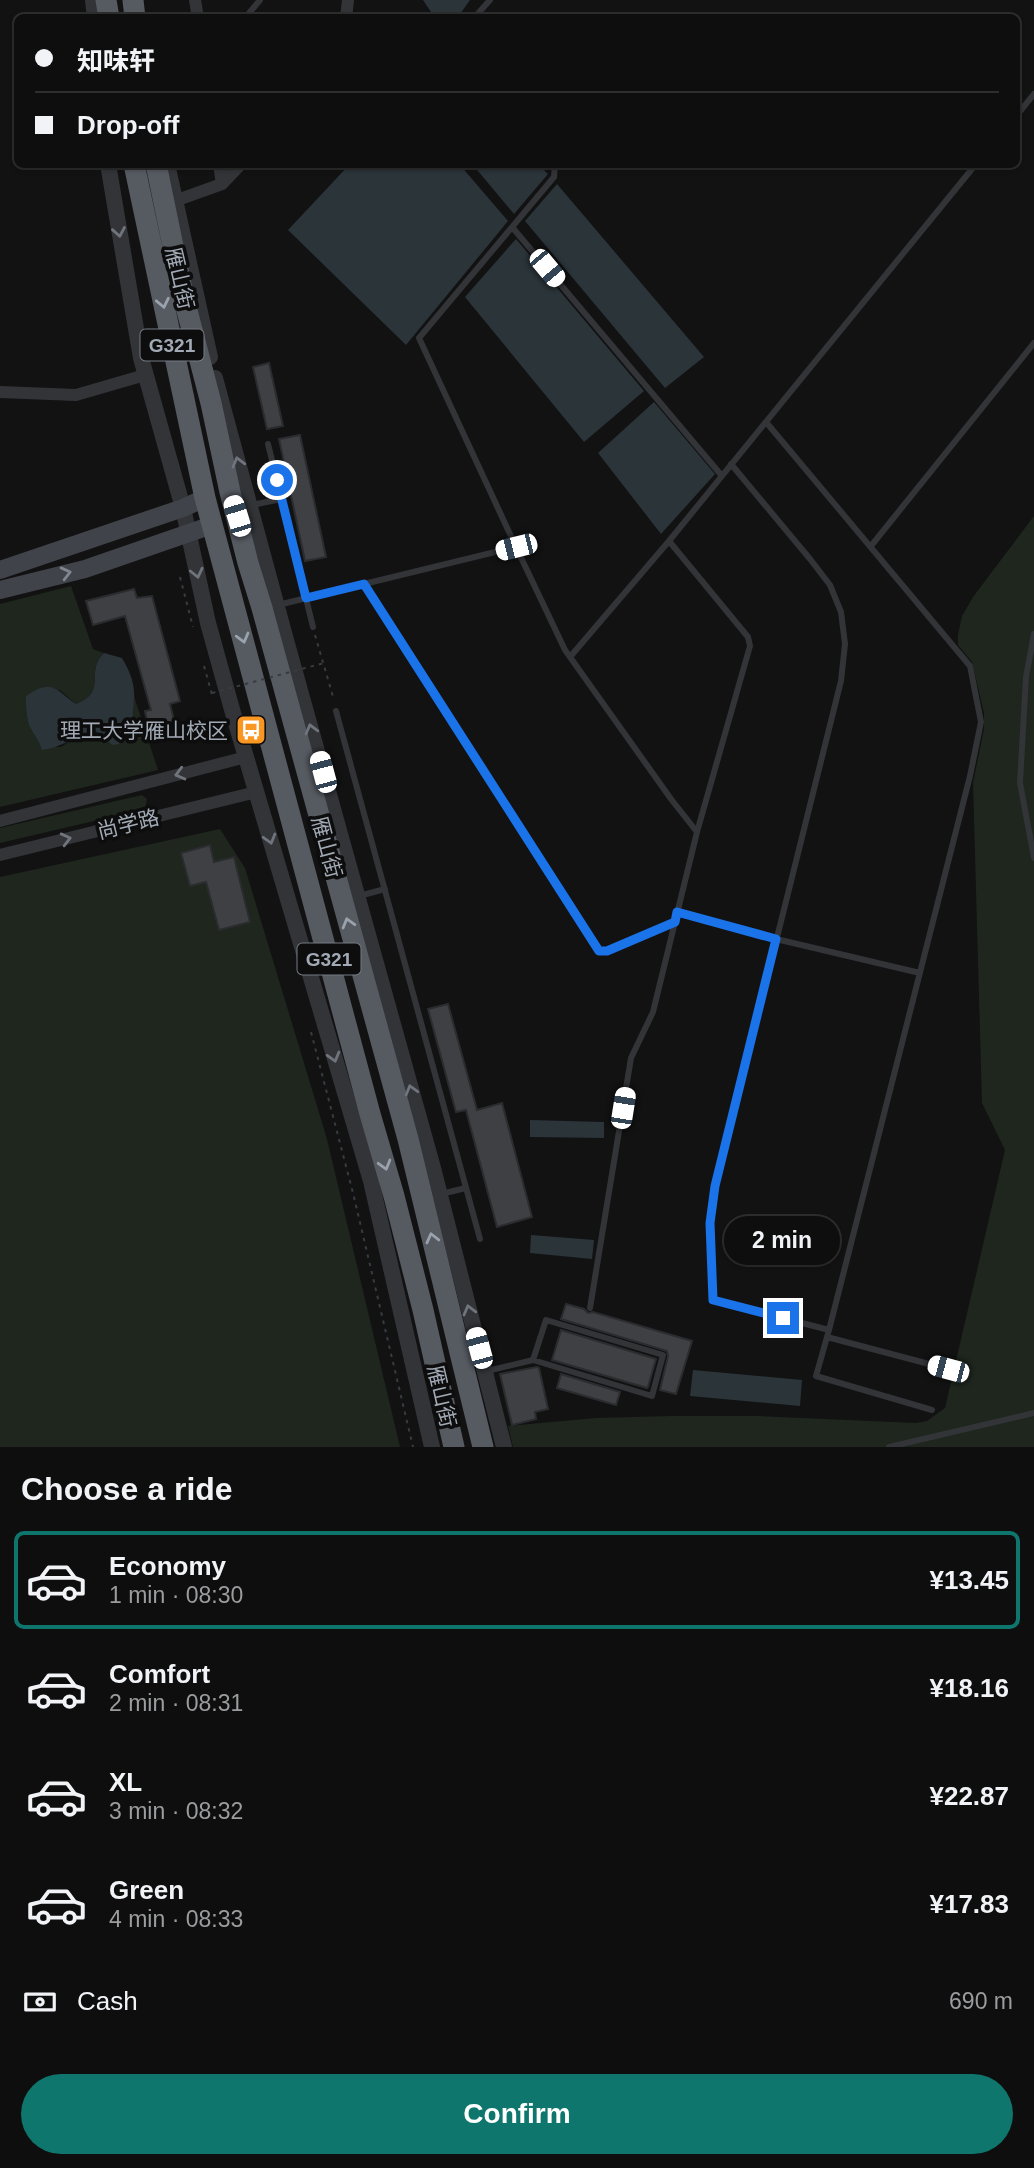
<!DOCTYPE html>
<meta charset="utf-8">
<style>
:root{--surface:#0e0e0e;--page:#1c1c1c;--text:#f1f3f6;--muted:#9b9c9e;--line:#2e2e2e;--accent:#0f766e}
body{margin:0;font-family:Helvetica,"Noto Sans SC",sans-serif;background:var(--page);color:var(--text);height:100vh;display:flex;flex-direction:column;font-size:26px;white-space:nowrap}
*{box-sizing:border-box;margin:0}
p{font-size:23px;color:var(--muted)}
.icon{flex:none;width:38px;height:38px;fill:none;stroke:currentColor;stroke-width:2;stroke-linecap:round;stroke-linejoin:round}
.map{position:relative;height:1447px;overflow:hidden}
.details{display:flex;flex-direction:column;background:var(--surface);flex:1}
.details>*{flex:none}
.banner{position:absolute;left:14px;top:14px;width:1006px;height:154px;border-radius:10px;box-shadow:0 2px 5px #0004,0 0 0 2px var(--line);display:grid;align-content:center;height:154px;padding:0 21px;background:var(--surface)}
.end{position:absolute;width:32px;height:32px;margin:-16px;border:9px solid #1a73e8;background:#fff;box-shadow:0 0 0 4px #fff}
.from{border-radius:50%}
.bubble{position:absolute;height:49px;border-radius:24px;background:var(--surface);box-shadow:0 2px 5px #0004,0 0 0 2px var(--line);font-size:23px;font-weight:700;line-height:49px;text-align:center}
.car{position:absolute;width:21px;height:42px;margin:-21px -10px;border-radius:9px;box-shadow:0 0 5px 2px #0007;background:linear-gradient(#fff 24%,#345 0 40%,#fff 0 76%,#345 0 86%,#fff 0)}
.banner b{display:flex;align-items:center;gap:24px;height:66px;font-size:26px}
.banner b+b{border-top:2px solid var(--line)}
.banner i{width:18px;height:18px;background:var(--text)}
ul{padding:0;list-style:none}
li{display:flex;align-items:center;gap:21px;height:98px;margin:0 14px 10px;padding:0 7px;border:4px solid transparent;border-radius:10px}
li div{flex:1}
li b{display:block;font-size:26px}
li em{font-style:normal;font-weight:700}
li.active{border-color:var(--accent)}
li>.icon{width:63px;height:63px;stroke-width:1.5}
h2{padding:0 21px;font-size:32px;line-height:84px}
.pay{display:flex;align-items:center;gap:18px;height:77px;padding:0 21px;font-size:26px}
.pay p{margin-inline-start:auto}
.button{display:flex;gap:14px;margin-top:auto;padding:14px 21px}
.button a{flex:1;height:80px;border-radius:42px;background:var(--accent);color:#fff;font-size:28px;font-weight:700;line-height:80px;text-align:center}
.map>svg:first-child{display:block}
</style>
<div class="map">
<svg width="1034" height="1447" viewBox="0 0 1034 1447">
<rect width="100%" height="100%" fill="#121213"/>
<path fill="#1e261e" d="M1034,516V1447H513L508,1426L596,1418L671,1416H757L916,1423L927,1421L945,1408L1005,1150L982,1103L973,783L984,729V713L972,662L958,645V635L962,616L973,597Z
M71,586L93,649L104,653C84,672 109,691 76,704L60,690L27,696C27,706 25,717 30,726C33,734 38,739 41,747H61L80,734L95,730L112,745C126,730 131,715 134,696L158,770L0,807V604Z
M142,795L147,799L145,809L0,843V828Z
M220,829L245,868L327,1139L400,1447H0V877Z"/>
<path fill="#2a3439" d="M423,0H470L458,17L435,18Z
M349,165H460L508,221L406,345L288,230Z
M473,165H539L548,174L514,214Z
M557,184L704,357L665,388L525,221Z
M516,239L644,391L584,442L465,297Z
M654,402L715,474L661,534L598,453Z
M104,653L122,658C129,670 135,683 134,697C134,709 131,713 135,726L127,733L121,736L119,744L112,745L95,730C76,735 62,748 42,750C39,740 33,734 29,725C26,715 26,706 26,696C52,678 55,689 76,704C109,691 84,672 104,653Z
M530,1120L604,1122V1138L530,1137Z
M531,1235L594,1240L592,1259L530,1253Z
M693,1370L802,1380L800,1406L690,1396Z"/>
<path fill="#3e4043" stroke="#2b2c2f" stroke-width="2" d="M269,363L283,426L267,429L253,367Z
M300,435L326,557L305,561L279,439Z
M134,589L137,598L152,596L180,701L170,704L176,728L150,734L145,711L151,710L125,616L93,625L86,601Z
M210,845L214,862L234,857L250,922L219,930L206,882L190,886L181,853Z
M448,1004L477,1110L502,1103L532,1217L497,1227L466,1110L456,1112L428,1009Z
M566,1304L584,1309L588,1313L593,1312L692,1341L676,1394L660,1390L668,1356L667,1351L561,1319Z
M561,1330L656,1359L648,1387L647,1388L552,1360Z
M537,1367L539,1368L548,1409L535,1412L536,1419L512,1425L500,1374Z
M561,1374L620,1392L616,1405L557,1388Z"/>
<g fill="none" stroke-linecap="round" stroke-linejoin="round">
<path stroke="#383b3f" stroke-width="2" stroke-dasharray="3.5 5" stroke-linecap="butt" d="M180,577L193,627
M315,635L334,700
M204,666L213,698
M311,1032L353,1193L413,1447"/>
<path stroke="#323438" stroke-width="6" d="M245,18L260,0
M474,18L490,0
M1017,115L1034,94
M512,227L722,476
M268,444L313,627
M731,464L810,559L830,585L841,612L845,644L841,681L715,1186L710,1223L713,1300L829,1330L970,776L981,722L970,666L766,422
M252,505L281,499
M669,541L976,164
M871,546L1034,343
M516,547L565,650L671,799L697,832
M364,584L599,951H607L675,922
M278,605L516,547L419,338L554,177L555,164
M1034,634L1026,677L1020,783L1034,858
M570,657L669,541L748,637L750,646L697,832L653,1012L631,1058L590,1308
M336,711L480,1239
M359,896L385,889
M677,912L776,939L920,973
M441,1194L466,1188
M829,1330L816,1376L932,1410
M827,1337L948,1369
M487,1371L533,1360L546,1320L663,1355L652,1396L533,1360
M889,1447L1034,1413"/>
<path stroke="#323438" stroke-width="12" d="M195,0L198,18
M346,18L348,0
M219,164L222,184
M169,203L222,184L241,164
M0,392L76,395L145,375
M0,821L246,757
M0,855L256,792"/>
<path stroke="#323438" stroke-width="16" d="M93,0L95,18
M108,164L141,358L183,508L208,623L233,713L371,1181L432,1447
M167,164L210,357
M215,378L286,640L433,1168L504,1447"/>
<path stroke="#404349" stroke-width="18" d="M0,570L183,508L205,498
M0,590L85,569L212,525"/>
<path stroke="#565a61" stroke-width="21" d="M106,0L109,18
M133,0L135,18
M134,164L205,498L370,1114L394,1196L423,1310L454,1447
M156,164L184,299L211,403L230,492L248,563L262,608L408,1139L483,1447"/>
<path stroke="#383b3f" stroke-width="2" stroke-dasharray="3.5 5" stroke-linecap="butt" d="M212,693L324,663"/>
</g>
<defs><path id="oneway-chevron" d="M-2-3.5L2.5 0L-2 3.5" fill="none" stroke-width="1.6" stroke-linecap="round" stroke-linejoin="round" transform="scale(1.75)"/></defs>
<g stroke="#70757d">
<use href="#oneway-chevron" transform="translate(119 232) rotate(80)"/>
<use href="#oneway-chevron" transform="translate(238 462) rotate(-105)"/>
<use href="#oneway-chevron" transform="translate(197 573) rotate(77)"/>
<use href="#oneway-chevron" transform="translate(311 729) rotate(-105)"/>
<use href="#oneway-chevron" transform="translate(180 774) rotate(165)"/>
<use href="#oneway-chevron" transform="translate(66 839) rotate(-14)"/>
<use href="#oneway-chevron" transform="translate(270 839) rotate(74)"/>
<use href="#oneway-chevron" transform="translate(334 1057) rotate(74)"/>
<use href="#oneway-chevron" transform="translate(411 1090) rotate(-106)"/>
<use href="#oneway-chevron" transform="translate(469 1310) rotate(-105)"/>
</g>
<g stroke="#9aa2ad">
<use href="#oneway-chevron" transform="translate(163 303) rotate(78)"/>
<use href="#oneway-chevron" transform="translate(243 638) rotate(75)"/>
<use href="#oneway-chevron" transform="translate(348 923) rotate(-106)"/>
<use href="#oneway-chevron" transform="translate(385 1165) rotate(74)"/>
<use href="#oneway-chevron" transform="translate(432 1238) rotate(-104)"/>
</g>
<use stroke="#80868f" href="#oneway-chevron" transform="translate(66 573) rotate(-14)"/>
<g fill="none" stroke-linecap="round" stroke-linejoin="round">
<path stroke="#1a73e8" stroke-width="9" d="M277,480L306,598L364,584L599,951H607L675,922L677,912L776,939L715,1186L710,1223L713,1300L783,1318"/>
</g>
<defs>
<g id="bus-square" transform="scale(1.575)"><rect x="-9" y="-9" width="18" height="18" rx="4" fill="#fa9723" stroke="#0d0d0e"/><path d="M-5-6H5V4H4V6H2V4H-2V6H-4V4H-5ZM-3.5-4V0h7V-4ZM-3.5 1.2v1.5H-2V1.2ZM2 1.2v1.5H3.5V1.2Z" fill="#fff"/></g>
</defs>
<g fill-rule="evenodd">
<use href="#bus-square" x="251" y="730"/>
</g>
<g text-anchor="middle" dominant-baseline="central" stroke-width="7" stroke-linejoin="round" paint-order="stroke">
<g fill="#0d0d0e" stroke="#757b83" stroke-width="2">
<rect x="140.5" y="329.5" width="63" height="31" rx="5"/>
<rect x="297.5" y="943.5" width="63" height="31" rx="5"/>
</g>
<g font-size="19" font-weight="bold" fill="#a2aab5">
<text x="172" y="345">G321</text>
<text x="329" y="959">G321</text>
</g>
<g font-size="21" fill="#a2aab5" stroke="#0d0d0e">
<text transform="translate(180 278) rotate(77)">雁山街</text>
<text transform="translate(128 824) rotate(-14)">尚学路</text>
<text transform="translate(327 847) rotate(75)">雁山街</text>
<text transform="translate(442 1396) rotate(77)">雁山街</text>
</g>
<g font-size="21" fill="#a2aab5" stroke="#0d0d0e" text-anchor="end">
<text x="228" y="730">理工大学雁山校区</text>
</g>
</g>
</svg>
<i class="end from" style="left:277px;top:480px"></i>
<i class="end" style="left:783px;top:1318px"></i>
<div class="bubble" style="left:724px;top:1216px;width:116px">2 min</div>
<i class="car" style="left:547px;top:268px;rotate:140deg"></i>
<i class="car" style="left:237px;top:516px;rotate:343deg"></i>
<i class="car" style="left:516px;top:547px;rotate:256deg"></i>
<i class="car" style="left:323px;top:772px;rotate:345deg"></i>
<i class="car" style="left:623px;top:1108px;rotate:9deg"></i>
<i class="car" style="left:479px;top:1348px;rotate:345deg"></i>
<i class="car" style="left:948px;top:1369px;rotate:285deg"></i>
<div class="banner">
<b><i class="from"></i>知味轩</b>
<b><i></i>Drop-off</b>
</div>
</div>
<section class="details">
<h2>Choose a ride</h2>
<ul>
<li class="active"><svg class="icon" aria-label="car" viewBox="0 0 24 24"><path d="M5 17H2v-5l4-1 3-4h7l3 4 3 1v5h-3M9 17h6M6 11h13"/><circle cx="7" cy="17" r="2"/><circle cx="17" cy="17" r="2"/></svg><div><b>Economy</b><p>1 min · 08:30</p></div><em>¥13.45</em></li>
<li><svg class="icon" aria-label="car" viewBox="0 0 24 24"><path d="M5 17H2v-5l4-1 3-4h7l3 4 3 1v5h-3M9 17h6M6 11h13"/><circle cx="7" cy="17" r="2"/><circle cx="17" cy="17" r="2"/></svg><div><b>Comfort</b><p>2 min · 08:31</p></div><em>¥18.16</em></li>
<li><svg class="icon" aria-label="car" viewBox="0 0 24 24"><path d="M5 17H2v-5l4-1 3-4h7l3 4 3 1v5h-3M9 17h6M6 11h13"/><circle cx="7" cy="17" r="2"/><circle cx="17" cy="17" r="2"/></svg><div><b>XL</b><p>3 min · 08:32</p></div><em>¥22.87</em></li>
<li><svg class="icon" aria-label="car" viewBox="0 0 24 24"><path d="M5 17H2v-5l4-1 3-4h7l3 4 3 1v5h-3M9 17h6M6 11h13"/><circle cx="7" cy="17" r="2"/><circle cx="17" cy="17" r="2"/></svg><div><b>Green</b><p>4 min · 08:33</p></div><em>¥17.83</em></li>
</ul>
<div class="pay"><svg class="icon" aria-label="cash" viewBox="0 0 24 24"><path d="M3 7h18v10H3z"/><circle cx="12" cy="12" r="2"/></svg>Cash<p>690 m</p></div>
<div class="button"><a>Confirm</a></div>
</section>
